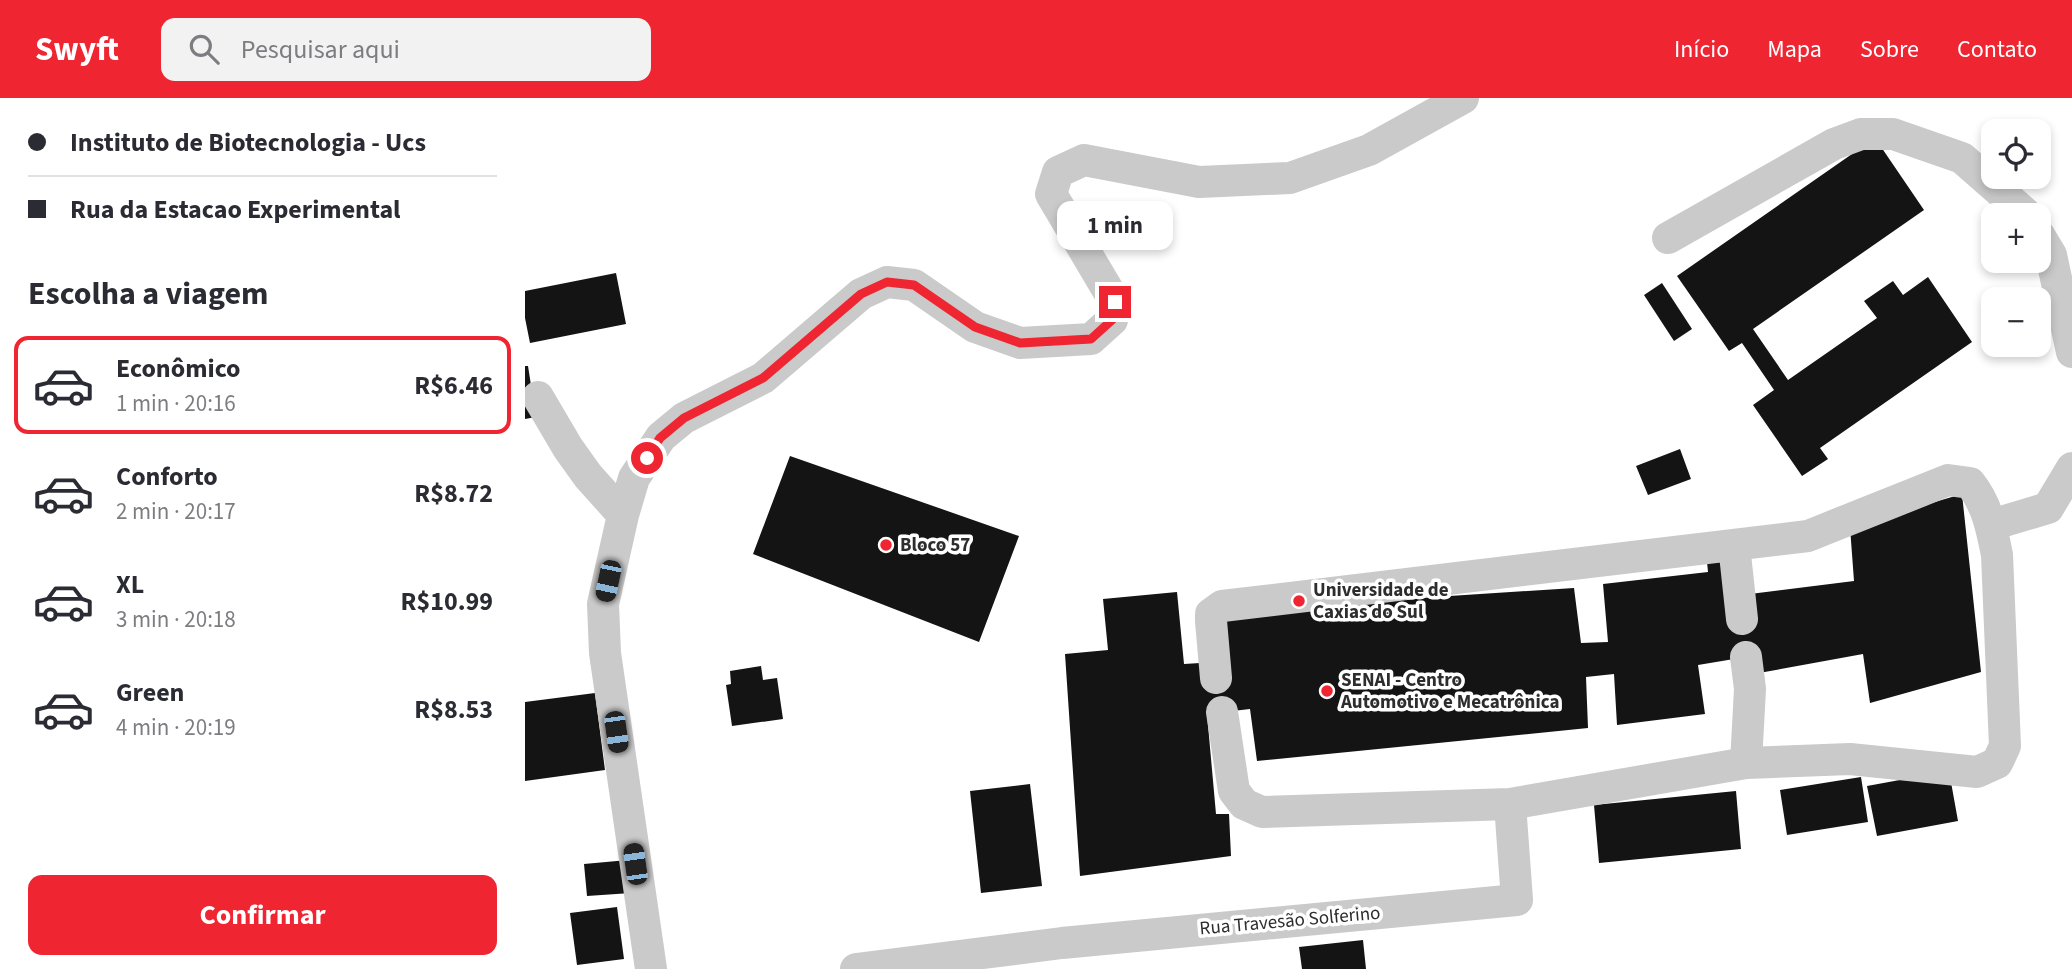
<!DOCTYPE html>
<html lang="pt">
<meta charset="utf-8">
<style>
:root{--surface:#fff;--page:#f2f2f3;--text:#2b2b33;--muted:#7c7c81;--line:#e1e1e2;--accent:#ef2531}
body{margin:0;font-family:"Source Sans 3",sans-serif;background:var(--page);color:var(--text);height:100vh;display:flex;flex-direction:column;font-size:26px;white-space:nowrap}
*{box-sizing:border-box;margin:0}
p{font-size:23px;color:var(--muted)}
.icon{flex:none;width:38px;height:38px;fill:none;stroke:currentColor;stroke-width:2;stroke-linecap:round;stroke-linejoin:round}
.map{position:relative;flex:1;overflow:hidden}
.sheet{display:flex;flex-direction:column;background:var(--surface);width:525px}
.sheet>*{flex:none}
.hud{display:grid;align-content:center;height:154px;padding:0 28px;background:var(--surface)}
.buttons{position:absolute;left:1456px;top:21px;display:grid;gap:14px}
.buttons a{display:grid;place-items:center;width:70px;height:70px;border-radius:14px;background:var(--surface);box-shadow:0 4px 10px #0003;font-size:35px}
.end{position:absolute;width:32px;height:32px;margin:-16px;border:9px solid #ef2531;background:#fff;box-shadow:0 0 0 4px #fff}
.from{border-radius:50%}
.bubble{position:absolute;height:49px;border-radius:14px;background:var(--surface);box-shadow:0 4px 10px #0003;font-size:23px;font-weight:700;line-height:49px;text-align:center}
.car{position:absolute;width:21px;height:42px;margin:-21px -10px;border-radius:9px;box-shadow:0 0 5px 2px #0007;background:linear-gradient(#222 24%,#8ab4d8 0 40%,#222 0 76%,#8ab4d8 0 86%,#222 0)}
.hud b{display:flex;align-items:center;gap:24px;height:66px;font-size:26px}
.hud b+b{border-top:2px solid var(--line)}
.hud i{width:18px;height:18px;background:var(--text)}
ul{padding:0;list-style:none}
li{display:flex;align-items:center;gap:21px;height:98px;margin:0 14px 10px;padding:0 14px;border:4px solid transparent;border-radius:14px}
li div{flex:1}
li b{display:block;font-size:26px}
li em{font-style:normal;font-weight:700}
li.selected{border-color:var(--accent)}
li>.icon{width:63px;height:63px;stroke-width:1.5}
h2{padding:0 28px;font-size:32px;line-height:84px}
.button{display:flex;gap:14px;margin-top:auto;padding:14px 28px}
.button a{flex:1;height:80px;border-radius:14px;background:var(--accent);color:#fff;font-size:28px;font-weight:700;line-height:80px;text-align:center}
header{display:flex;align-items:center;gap:42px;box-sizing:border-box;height:98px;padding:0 35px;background:var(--accent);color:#fff}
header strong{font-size:33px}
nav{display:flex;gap:38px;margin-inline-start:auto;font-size:24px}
.search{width:490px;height:63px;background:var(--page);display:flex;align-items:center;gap:18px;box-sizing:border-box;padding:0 24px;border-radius:14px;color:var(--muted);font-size:26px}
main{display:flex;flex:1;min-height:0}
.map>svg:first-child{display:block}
</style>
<header>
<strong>Swyft</strong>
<div class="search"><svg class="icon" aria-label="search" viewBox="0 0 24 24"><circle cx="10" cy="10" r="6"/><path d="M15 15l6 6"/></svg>Pesquisar aqui</div>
<nav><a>Início</a><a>Mapa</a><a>Sobre</a><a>Contato</a></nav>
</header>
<main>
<section class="sheet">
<div class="hud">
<b><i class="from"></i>Instituto de Biotecnologia - Ucs</b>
<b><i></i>Rua da Estacao Experimental</b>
</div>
<h2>Escolha a viagem</h2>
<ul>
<li class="selected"><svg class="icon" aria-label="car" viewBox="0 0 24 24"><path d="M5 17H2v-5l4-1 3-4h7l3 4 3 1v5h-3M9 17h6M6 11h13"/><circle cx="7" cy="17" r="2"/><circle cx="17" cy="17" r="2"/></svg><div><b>Econômico</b><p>1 min · 20:16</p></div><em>R$6.46</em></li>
<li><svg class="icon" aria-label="car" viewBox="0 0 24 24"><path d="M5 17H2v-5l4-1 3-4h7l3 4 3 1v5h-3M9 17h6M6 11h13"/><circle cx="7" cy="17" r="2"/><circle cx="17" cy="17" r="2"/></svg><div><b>Conforto</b><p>2 min · 20:17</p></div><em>R$8.72</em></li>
<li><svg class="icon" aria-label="car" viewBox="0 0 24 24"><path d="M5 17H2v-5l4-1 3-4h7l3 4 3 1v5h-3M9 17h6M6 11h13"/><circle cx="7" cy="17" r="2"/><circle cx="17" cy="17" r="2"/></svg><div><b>XL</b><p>3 min · 20:18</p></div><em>R$10.99</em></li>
<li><svg class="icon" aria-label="car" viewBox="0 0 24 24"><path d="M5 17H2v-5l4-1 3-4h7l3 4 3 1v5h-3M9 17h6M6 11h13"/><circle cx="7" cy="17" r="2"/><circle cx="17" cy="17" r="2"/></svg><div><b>Green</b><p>4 min · 20:19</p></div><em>R$8.53</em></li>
</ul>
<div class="button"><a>Confirmar</a></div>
</section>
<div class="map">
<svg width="1547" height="871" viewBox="0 0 1547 871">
<rect width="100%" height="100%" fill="#fff"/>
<path fill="#141414" d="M1350,40L1399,112L1228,231L1263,282L1352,220L1339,203L1368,183L1378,197L1403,179L1447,244L1295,350L1303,361L1277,378L1228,307L1249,292L1217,245L1204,253L1152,178Z
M91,175L101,226L5,245L0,220V193Z
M1137,185L1167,231L1149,243L1119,197Z
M0,268H3L11,319L0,321Z
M1155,351L1166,381L1123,397L1111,368Z
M265,358L494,438L454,544L228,456Z
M1437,396L1456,574L1345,605L1338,556L1234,575L1233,557L1173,567L1180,616L1092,627L1089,576L1061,579L1063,630L732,663L725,611L682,616L691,716H704L706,758L555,778L540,556L583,552L578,501L652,494L659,566L675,565L695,513L1049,490L1056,545L1083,544L1078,486L1183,474L1181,454L1201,452L1225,496L1329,483L1325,429Z
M236,568L238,582L252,580L258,621L207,628L201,587L206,586L205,573Z
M70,595L80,672L0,683V604Z
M1424,673L1433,723L1352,738L1342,688Z
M1336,679L1343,724L1262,737L1255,692Z
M505,686L517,788L456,795L445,693Z
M1211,693L1216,751L1074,765L1069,707Z
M103,762L106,795L62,798L59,766Z
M92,809L99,861L52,867L45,815Z
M838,842L841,871H777L774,849Z"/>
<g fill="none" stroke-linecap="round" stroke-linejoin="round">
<path stroke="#cacaca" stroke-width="32" d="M1514,137L1526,157L1547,254
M1143,140L1309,46L1336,36H1368L1437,60L1502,117
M13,299L43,350L63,378L98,417
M1466,427L1523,410L1547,370
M1209,447L1217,521
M691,580L686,523V516L697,508L1283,438L1423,382L1445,385C1462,406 1467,431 1472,457L1480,648L1472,665L1452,674L1325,661L1221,665L985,706L737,714L719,706L709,693L697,614
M1221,665L1225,591L1221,559
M126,871L80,555L78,506L98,417L109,380L136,339L159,320L238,280L336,196L362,184L389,187L450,229L495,245L566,241L587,222L590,204L526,96L533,74L559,62L674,84L765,80L844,52L938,0
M331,871L537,845L992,802L985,706"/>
</g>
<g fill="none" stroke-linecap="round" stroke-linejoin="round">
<path stroke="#ef2531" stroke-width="9" d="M122,360L135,340L159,320L238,280L336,196L362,184L389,187L450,229L495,245L566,241L587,222L590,204"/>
</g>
<g fill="#ef2531" stroke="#fff" stroke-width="2.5">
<circle cx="361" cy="447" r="7"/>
<circle cx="774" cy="503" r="7"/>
<circle cx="802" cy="593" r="7"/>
</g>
<g text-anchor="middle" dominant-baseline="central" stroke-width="7" stroke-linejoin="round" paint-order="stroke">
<g font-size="19" font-weight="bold" fill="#2d2d2d" stroke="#fff" text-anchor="start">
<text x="375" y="447">Bloco 57</text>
<text x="788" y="492">Universidade de<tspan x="788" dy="22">Caxias do Sul</tspan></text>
<text x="816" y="582">SENAI - Centro<tspan x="816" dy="22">Automotivo e Mecatrônica</tspan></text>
</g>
<g font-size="19" fill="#2d2d2d" stroke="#fff">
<text transform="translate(765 823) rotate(-5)">Rua Travesão Solferino</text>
</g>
</g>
</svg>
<div class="buttons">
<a><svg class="icon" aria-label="locate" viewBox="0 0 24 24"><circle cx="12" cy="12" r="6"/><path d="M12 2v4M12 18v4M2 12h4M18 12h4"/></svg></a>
<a>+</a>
<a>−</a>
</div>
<i class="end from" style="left:122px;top:360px"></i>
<i class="end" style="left:590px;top:204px"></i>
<div class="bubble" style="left:532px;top:103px;width:116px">1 min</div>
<i class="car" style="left:83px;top:483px;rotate:192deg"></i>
<i class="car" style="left:91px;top:634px;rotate:172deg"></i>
<i class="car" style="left:110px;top:766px;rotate:352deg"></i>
</div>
</main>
